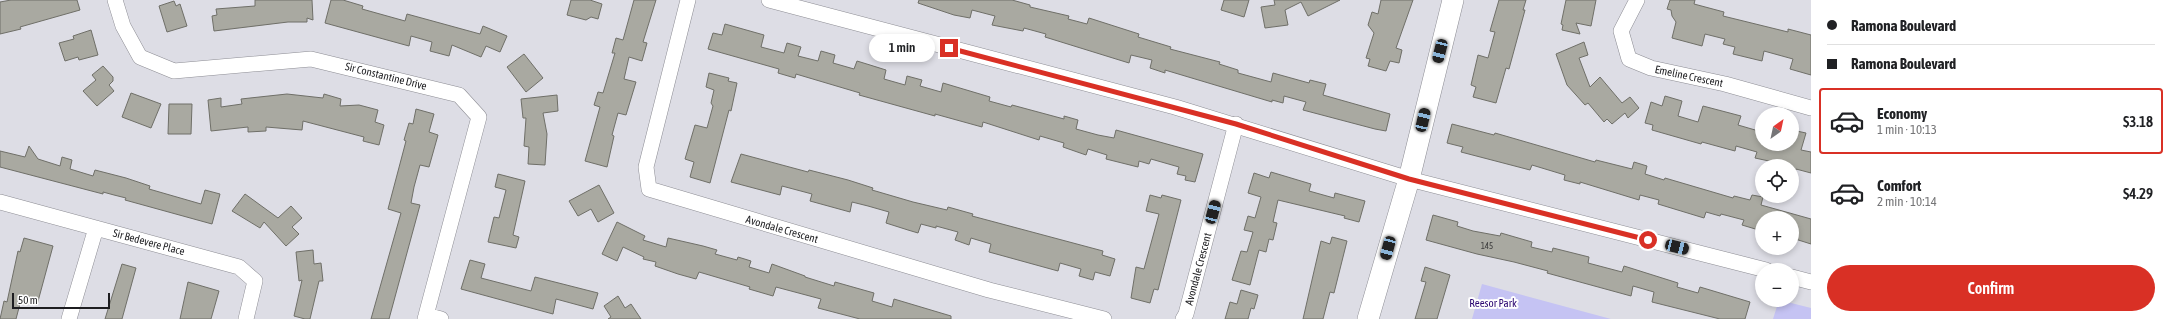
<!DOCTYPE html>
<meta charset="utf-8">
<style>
:root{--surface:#fff;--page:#f6f6f6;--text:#202124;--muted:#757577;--line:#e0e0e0;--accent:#d93025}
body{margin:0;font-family:"Asap Condensed",sans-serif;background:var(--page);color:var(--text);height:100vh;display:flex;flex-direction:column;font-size:15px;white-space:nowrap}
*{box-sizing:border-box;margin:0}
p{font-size:13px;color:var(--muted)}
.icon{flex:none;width:22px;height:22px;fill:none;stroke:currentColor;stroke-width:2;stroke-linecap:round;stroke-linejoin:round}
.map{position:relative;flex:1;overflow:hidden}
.details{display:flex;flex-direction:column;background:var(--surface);width:360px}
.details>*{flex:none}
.hud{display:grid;align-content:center;height:88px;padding:0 16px;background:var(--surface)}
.needle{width:26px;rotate:33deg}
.tools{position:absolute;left:1755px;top:107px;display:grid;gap:8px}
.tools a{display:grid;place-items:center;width:44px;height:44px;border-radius:50%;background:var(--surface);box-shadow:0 2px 6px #0003;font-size:20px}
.scale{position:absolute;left:12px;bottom:10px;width:98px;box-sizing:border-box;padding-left:4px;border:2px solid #1d1d20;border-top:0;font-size:11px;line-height:14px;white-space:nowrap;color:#1d1d20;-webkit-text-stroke:3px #fff;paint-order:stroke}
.end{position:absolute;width:18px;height:18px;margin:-9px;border:5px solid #d93025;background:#fff;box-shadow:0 0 0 2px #fff}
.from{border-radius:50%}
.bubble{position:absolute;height:28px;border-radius:14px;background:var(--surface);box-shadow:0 2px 6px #0003;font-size:13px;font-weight:600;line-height:28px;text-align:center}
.car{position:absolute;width:12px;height:24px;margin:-12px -6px;border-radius:5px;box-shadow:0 0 3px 1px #0007;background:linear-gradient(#222 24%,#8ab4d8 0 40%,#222 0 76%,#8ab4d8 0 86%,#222 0)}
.hud b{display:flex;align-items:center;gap:14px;height:38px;font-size:15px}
.hud b+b{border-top:1px solid var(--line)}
.hud i{width:10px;height:10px;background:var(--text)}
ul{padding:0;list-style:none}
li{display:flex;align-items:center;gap:12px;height:66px;margin:0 8px 6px;padding:0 8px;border:2px solid transparent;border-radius:4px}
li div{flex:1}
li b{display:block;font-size:15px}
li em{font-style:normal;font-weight:600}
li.active{border-color:var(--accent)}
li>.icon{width:36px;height:36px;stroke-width:1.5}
.cta{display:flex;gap:8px;margin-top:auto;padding:8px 16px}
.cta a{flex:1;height:46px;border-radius:24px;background:var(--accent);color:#fff;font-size:16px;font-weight:600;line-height:46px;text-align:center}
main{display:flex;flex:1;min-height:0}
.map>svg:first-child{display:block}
</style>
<main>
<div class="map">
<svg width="1811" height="319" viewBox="0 0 1811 319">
<rect width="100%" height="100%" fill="#dddde5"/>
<path fill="#c5c3f3" d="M1482,284L1611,319H1472Z
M1779,300L1811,308V319H1773Z"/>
<path fill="#a9a9a1" stroke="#6f6f68" d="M11,0H77L80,10L20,27L21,29L0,34V2Z
M255,0H312L313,20L307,18V22H288L214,31L212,16L217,15L216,9L255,6Z
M331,0H343L363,6L362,9L405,21L407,14L480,34L483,26L507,36L500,52L486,46L481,57L452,45L449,56L430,51L432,42L411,36L409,46L325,23Z
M571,0H590L602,4L598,19L591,17L586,20L567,15Z
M634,0H656L643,42L647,43L642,61L629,57L624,79L636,82L626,115L618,113L612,135L614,136L607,167L585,161L600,107L594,105L598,92L603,93L615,53H612L616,38L623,40Z
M919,0H1012L1030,5V7L1069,16L1068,19L1087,24L1089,18L1139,34L1138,37L1171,47L1170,49L1220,62L1219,64L1238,70V73L1271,82L1273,73L1309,83L1310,80L1326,84L1323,95L1390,114L1386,131L1375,129L1303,110L1306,102L1284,96L1283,103L1272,100V102L1165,70V73L1150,68L1152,60L1131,55L1129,63L1045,37L1046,34L1024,28L1023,31L992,25L995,16L972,10L970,18L954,15L918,3Z
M1224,0H1249L1244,17L1221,10Z
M1274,0H1340L1308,16L1301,2L1285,10L1288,25L1265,28L1261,7L1275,5Z
M1381,0H1413L1396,48L1402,50L1399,63L1390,61L1386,71L1368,66L1370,59L1366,58L1374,33L1368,25L1372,12L1378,14Z
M1499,0H1526L1523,10H1525L1509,69L1506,68L1496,103L1473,97L1476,87L1471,85L1478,55L1488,58L1495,32L1490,31Z
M1566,0H1596L1591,26L1576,23L1580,34L1562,30L1563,25L1561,24Z
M1670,0H1695L1694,4L1724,12L1723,16L1788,32V29L1811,35V75L1790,69L1793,59L1764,51L1762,61L1733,54L1735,47L1723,44L1725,39L1705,34L1702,46L1672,38L1676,22L1672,16L1671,10L1667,9Z
M174,1L176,6L180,4L187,26L167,32L159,6Z
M725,24L764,35L761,47L784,53L787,43L801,47L798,56L818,61L821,51L835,55L833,63L854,69L857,61L870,65L886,70L884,79L905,85L907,76L922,80L920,86L941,92L943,83L990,97L989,101L1011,107L1012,105L1064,119V116L1078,120L1076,129L1098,135L1114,138L1116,130L1203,154L1195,182L1185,180L1186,176L1177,174L1179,167L1151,159L1149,164L1139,161L1138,167L1106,159L1107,155L1088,149L1086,155L1063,147L1064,143L1040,136L1039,140L983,122L982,127L935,114V116L859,95L860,93L796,74L795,78L778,73L779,69L708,49L713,33L722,35Z
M91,30L98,55L79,60L78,57L65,61L59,43L74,39L73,36Z
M1584,42L1588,55L1579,58L1590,87L1600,77L1622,103L1630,97L1639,108L1628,118L1625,113L1612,124L1607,119L1604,122L1588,103L1585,105L1567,85L1556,54Z
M524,54L543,78L526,92L507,67Z
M103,66L113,77V81L109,85L114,91L97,106L83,91L96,80L92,75Z
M709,73L729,78L728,81L737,83L731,111L729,110L710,183L690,177L694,162L685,159L695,125L707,128L713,106L711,103L714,90L706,87Z
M131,93L161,104L151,128L122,117Z
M287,94L323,98L324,94L341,99L340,106L359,105L378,110L375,122L384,125L379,145L363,141L364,137L303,121L302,130L266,127V131L248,132V127L211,131L208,100L221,98V107L242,104L241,99Z
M557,95L558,111L543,113L547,134L545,165L528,164L529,147L524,146L526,118H523L521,99Z
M1665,96L1682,101L1678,116L1698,122L1703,106L1741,116L1738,125L1762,132V144H1792V130L1806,133L1801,150L1811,152V173L1796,169L1795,172L1792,171V166L1755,158L1757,152L1736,146L1735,151L1702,142L1701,144L1652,130L1653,125L1645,123L1651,102L1662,106Z
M169,104H192L191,134H168Z
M416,109L434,114L429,132L438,135L429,167L420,165L414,187L411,203L420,205L389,319H371L401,213L388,209L406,141L404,140L409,123L413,124Z
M1452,124L1494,135L1495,133L1595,162L1596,160L1632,169L1634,162L1647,166L1645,174L1664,180L1665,178L1733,198L1734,196L1750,200L1752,195L1763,197L1761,205L1811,219V244L1792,238V218H1762V231L1742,225L1744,220L1721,214L1720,216L1706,212L1704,218L1658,204L1659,200L1640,195L1639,200L1580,182V184L1564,180L1565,175L1532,165L1530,170L1461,152L1463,147L1447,143Z
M29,146L38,159L60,166L62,157L72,160L70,169L93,176L95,170L126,178L150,186L149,189L201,204L205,190L220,194L212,224L125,200L126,198L114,195L103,192V194L0,167V151L25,157Z
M741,154L808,172L809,170L848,180L873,188L872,190L913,202L947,210L948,207L973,214L972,216L1103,251L1102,255L1115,259L1110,276L1095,272L1093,280L1079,276L1081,269L1060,263L1058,271L989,252L991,244L971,238L969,245L955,240L958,232L936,226V228L921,224L918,233L908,230L886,223L889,212L868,206L852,202L850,212L810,201L812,194L782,186L780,195L731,182Z
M1271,172L1311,184L1309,191L1334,198L1335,193L1365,201L1359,222L1344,218L1345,216L1278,200L1273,222L1277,223L1273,240L1269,239L1266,252L1259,250L1250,285L1232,280L1241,251L1247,252L1253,232L1244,230L1248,216L1255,218L1261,197L1248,193L1254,173L1269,178Z
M498,174L525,181L513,235L519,237L516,248L488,242L494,217L499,218L506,190L495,187Z
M599,185L614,213L598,222L591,209L578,216L569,201Z
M245,194L278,218L291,206L302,218L292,227L299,234L286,246L264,222L260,228L232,211Z
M1150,195L1161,198L1162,195L1181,200L1158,290L1154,289L1150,303L1131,298L1136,267L1144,269L1159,214L1146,211Z
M1433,215L1458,222L1457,226L1473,231L1500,236L1501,233L1532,242L1531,247L1552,252L1553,248L1589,257L1588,263L1622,272L1624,266L1678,283L1677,287L1698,293L1700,287L1750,302L1745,319H1720L1652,302L1654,292L1633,286L1631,296L1547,273L1548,271L1514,262L1477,254L1426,240Z
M617,222L645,236L643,240L666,247L668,238L703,246L717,250L715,254L737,260L738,257L751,261L749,267L769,273L772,264L805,276V277L834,286L835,282L874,293L872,301L892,307L894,299L951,316V319H860L818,308L821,299L776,287L773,296L749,289L750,287L699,272L696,279L678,274L655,266L656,262L643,259L644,257L623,247L617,261L602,254Z
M1332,237L1347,241L1334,293L1330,292L1323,319H1303L1321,241L1330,244Z
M24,238L53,246L37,305L21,300L16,319H0L4,301L7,302L18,251L20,252Z
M313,250L314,264L321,263L323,281H319L310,319H305L294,316L302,280L299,281L296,252Z
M470,260L485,264L481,278L531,291L535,277L598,293L593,309L556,299L553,314L461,289Z
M122,264L136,268L122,319H105Z
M1425,267L1450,275L1437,319H1415L1426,282L1421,281Z
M188,282L219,291L211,319H180Z
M1241,290L1258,295L1254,309L1251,308L1248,319H1225L1230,302L1237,304Z
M618,296L625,308L631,304L641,319H608L611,317L604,306Z"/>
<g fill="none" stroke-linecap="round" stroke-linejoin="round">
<g stroke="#8d8d94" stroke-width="16">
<path id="street" d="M115,0L123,26L140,57L174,71L311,59L459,95L479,117L425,319
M688,0L646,167L649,189L989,290L1104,319
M769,0L1175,107L1409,179L1766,270
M1637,0L1621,31L1629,59L1651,68L1725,84L1811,108
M0,202L239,267L255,281L246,319
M1792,277L1811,282
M426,315L441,319
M69,319L96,228
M1183,319L1186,314L1236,124"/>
</g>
<g stroke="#8d8d94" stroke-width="22">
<path id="secondary" d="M1368,319L1409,179L1453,0"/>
</g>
<use href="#street" stroke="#fff" stroke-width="15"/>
<use href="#secondary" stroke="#fff" stroke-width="21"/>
</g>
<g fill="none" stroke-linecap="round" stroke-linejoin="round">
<path stroke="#d93025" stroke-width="5" d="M949,48L1236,124L1409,179L1648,240"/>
</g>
<g text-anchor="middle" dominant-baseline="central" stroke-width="4" stroke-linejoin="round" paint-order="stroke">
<g font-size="9" fill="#404040">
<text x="1487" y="246">145</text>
</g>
<g font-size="11" fill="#1d1d20" stroke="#fff">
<text transform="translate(386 76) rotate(14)">Sir Constantine Drive</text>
<text transform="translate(1689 76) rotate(12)">Emeline Crescent</text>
<text transform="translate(782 229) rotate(16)">Avondale Crescent</text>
<text transform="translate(149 242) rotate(15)">Sir Bedevere Place</text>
<text transform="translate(1198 269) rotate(-75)">Avondale Crescent</text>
</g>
<g font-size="11" fill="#2b0771" stroke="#fff">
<text x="1493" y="303">Reesor Park</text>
</g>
</g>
</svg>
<div class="tools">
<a><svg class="needle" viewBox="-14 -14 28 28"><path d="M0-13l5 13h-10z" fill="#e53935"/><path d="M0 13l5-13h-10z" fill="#757577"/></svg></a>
<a><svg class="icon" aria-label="locate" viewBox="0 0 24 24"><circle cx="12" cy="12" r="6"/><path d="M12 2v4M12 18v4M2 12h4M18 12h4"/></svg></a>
<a>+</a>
<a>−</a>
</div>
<div class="scale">50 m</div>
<i class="end from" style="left:1648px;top:240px"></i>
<i class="end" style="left:949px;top:48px"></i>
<div class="bubble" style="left:869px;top:34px;width:66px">1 min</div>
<i class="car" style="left:1440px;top:51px;rotate:194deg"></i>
<i class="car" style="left:1423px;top:120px;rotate:13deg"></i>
<i class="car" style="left:1213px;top:212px;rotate:15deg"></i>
<i class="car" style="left:1677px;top:247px;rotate:104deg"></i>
<i class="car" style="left:1388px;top:248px;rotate:195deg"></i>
</div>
<section class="details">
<div class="hud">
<b><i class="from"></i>Ramona Boulevard</b>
<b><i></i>Ramona Boulevard</b>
</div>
<ul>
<li class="active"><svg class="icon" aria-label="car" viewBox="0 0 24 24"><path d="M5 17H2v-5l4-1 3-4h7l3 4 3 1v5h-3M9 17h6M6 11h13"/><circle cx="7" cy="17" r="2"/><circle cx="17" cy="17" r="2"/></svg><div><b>Economy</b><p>1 min · 10:13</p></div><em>$3.18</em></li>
<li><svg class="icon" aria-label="car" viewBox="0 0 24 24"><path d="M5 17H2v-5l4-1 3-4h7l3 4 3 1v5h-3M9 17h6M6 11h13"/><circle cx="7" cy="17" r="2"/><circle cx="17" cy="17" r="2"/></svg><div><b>Comfort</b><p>2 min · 10:14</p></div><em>$4.29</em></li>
</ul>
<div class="cta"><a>Confirm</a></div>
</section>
</main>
